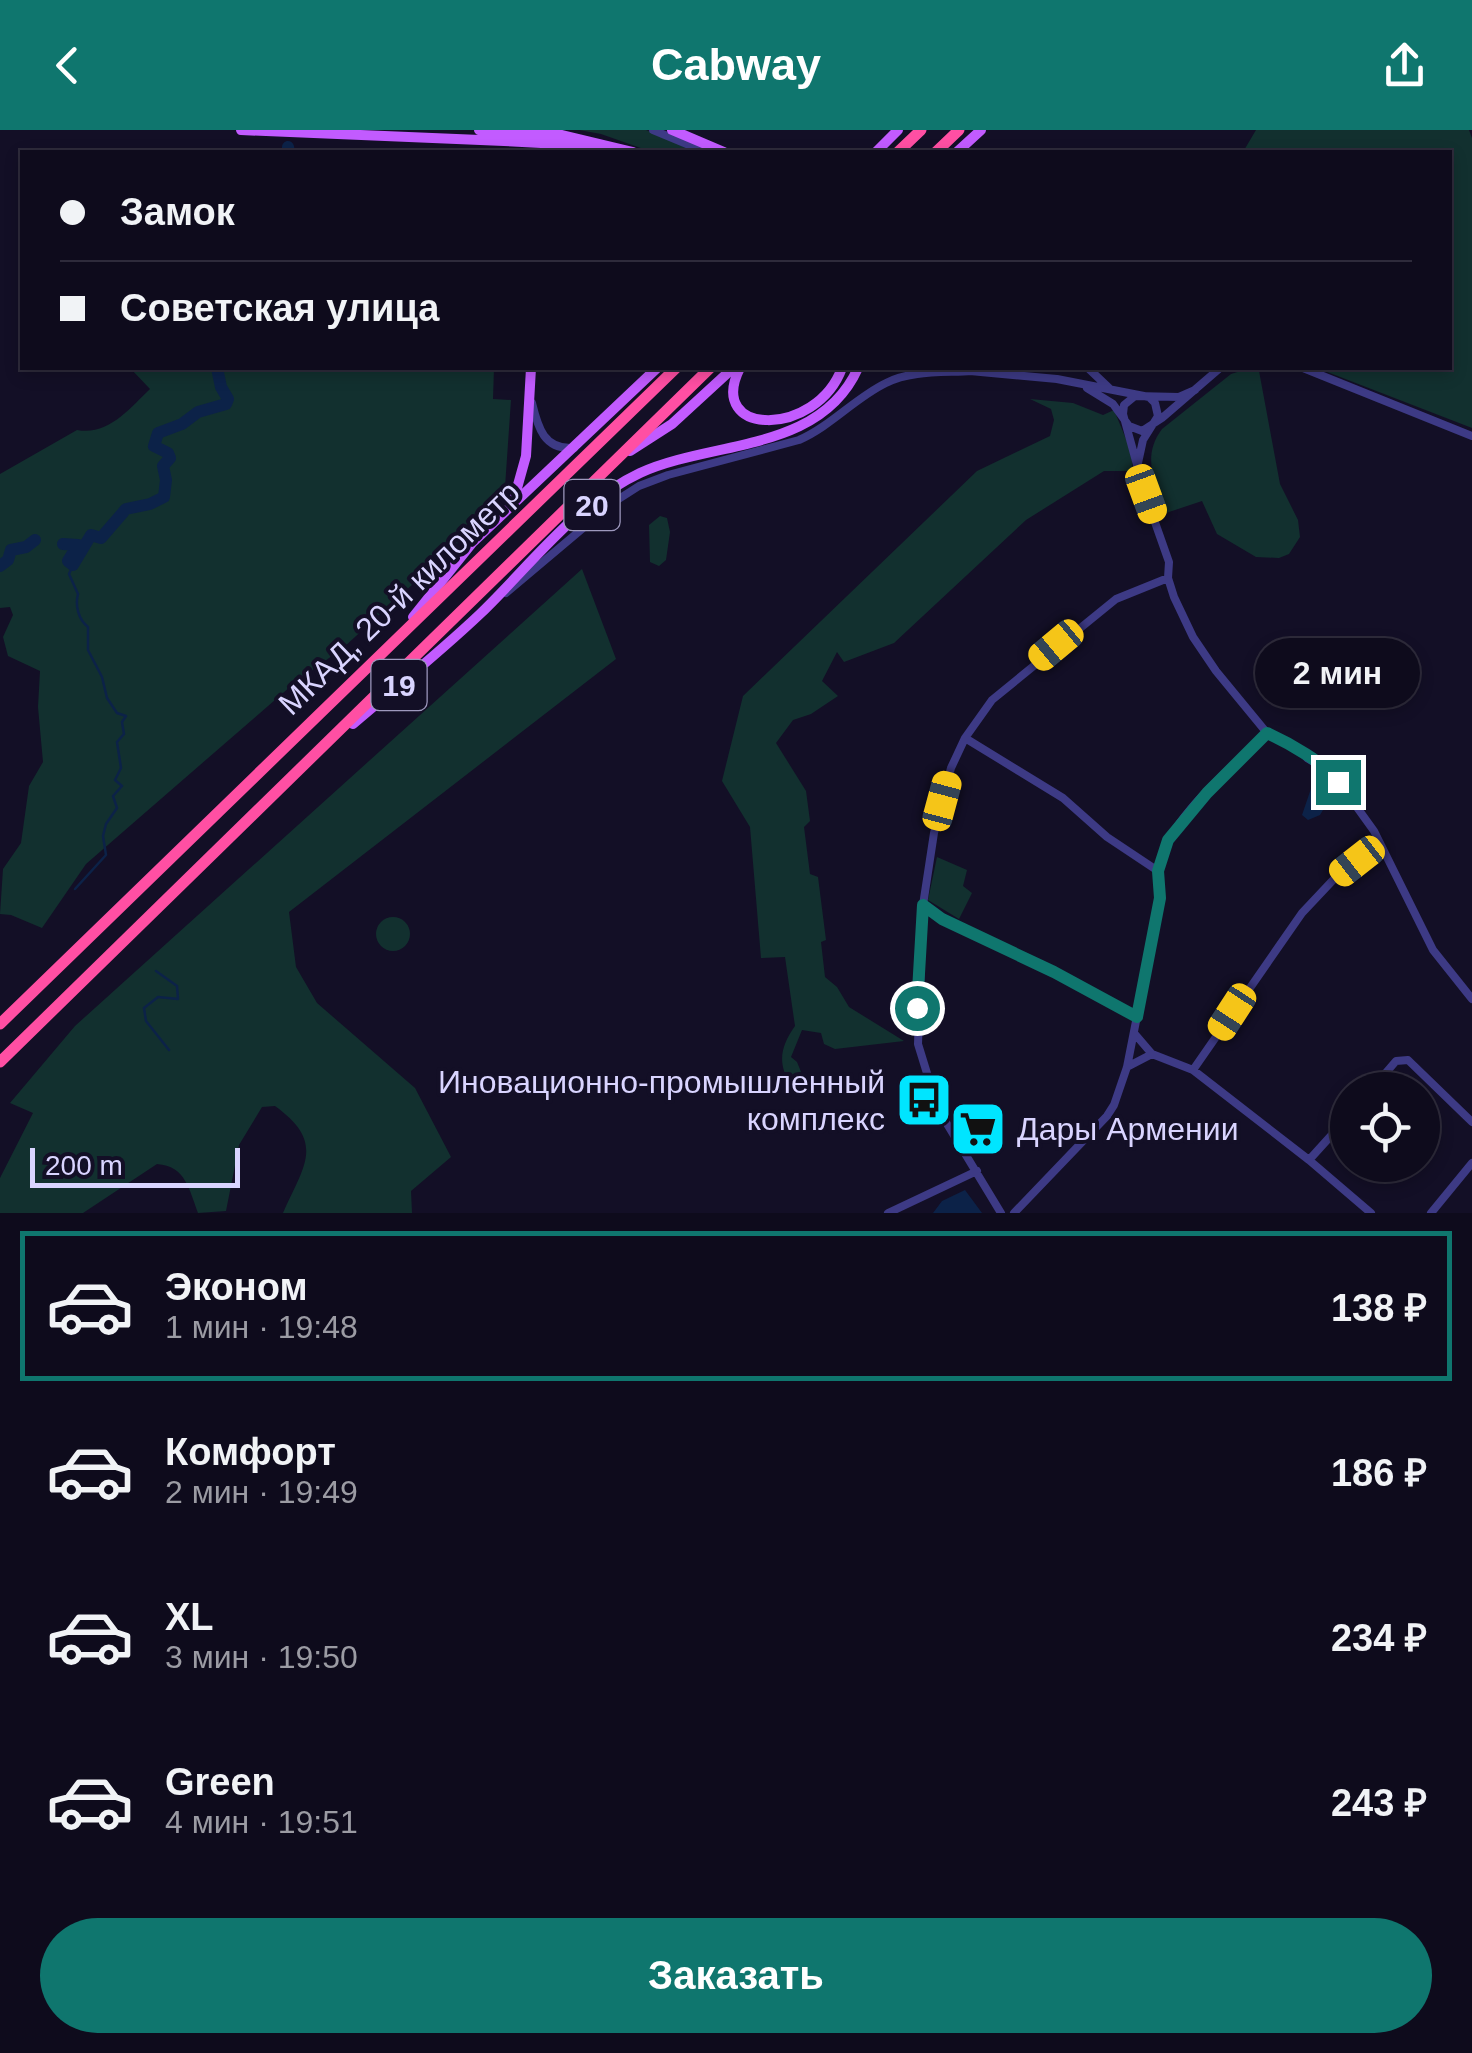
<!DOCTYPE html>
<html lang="ru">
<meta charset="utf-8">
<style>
:root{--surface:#0e0b1c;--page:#1c1929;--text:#f1f3f6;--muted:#9b9ba3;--line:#2e2b3b;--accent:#0f766e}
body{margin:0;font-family:Arial,sans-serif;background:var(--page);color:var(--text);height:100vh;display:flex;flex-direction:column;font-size:38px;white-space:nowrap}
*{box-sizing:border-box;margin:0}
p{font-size:32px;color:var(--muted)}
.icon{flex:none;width:55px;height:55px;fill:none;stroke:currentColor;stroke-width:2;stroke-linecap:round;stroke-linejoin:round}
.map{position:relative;height:1083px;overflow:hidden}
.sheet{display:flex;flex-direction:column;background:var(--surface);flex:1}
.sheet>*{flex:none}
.guide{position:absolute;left:20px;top:20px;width:1432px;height:220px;border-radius:0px;box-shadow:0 5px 15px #0003,0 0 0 2px var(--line);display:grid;align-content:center;height:220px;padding:0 40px;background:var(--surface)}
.fabs{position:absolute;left:1330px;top:942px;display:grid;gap:20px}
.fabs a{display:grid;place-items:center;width:110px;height:110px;border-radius:50%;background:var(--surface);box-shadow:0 5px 15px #0003,0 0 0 2px var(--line);font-size:50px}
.scale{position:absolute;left:30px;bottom:25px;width:210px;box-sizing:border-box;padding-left:10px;border:5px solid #d9d4ff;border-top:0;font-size:28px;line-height:35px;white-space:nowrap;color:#d9d4ff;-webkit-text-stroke:8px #130f26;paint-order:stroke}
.end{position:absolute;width:45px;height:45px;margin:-22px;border:12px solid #0f766e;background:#fff;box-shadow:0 0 0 5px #fff}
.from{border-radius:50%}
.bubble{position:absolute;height:70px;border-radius:35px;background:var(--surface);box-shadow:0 5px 15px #0003,0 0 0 2px var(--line);font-size:32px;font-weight:800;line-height:70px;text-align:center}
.car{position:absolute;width:30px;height:60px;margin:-30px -15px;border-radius:12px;box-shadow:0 0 8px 2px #0007;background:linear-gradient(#f5c518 24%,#345 0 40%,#f5c518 0 76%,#345 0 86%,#f5c518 0)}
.guide b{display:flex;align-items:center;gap:35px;height:95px;font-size:38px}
.guide b+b{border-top:2px solid var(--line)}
.guide i{width:25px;height:25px;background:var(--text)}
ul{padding:18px 0 0;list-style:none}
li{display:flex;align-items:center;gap:30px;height:150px;margin:0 20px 15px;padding:0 20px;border:5px solid transparent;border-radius:0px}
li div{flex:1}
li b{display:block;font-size:38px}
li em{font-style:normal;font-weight:800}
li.active{border-color:var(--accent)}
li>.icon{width:90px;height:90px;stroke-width:1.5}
.button{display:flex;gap:20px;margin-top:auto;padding:20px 40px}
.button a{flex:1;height:115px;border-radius:60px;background:var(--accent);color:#fff;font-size:40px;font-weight:800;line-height:115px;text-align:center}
header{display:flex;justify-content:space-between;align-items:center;height:130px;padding:0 40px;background:var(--accent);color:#fff;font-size:45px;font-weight:800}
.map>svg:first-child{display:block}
</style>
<header><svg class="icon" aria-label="back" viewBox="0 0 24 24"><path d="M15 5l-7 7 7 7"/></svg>Cabway<svg class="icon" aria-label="share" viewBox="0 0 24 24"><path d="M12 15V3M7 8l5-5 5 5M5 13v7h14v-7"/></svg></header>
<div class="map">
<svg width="1472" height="1083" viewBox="0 0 1472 1083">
<rect width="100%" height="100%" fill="#130f26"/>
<path fill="#12302f" d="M579,0H646L698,22H652L601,4Z
M1256,0H1469L1472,8V298L1317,238H1450V22H1243Z
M130,238H494L493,269L511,270L505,357L460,411L344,517L291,556L86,734L42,798L11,785L0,784L3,739L21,713L29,656L43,632L38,577L40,541L8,526L3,507L13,485L10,477L0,478V344L77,300C108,306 129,279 150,259Z
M1247,239L1259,241L1280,354L1298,390L1300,407L1289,424L1279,428L1256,427L1217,404L1202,371L1166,383C1155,353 1141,327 1162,299L1231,244Z
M1030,269L1073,273L1103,285L1114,280L1131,321L1133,341H1104L1026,390L894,513L844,532L837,522L822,551L838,566L811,584L793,590L776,613L806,661L810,691L804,697L810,744L818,747L826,810L821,812L825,847L837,857L849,877L904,911L835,919L824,914L821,903L802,900L791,927L797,932L806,954L798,957L790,954C777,932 781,916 795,896L785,827L761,828L750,697L722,651L743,566L977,341L1050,306L1054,290L1051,279Z
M660,386L667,388L670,402L666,430L659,436L650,432L649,395Z
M582,439L616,529L289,782L296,837L317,873L415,958L451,1027L411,1061L412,1083H283C304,1035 326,1013 275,976L262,977L239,1015L226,1081L198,1083C189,1060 186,1036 157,1034L83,1083H0V1048L33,983L10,973L75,896Z
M937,727L967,740L963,756L972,763L959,789L928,770Z
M376 804a17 17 0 1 1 34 0a17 17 0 1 1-34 0Z"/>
<path fill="#0c2248" d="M1317,641L1335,660L1320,685L1308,690L1302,685Z
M965,1060L982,1083H933L942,1071Z"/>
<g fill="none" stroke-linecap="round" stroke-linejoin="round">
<path stroke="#0c2248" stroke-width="2.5" d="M73,435L69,444L78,464C75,475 78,489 88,497V520L102,547L107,568L117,583L126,586L122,592L124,604L117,612L121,638L115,650L122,656L113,666L117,678L106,694L103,706L106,725L75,759
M156,841L177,856L178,869L158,867L144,878L146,891L169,920"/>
<path stroke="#0c2248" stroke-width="12" d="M288,17L289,22
M63,414L78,415L68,431L73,435L91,405L101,408L126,379L150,374L164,367L166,350L163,336L170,328L168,323L154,316L158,303L182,294L198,282L226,274L228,269L221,257L217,238
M0,436L8,430L11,420L26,417L35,410"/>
<path stroke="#3d3a85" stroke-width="8" d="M653,0L706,22
M1088,238L1109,258
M1303,238L1472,306
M970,241L1057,249L1149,267L1155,273L1158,286L1143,310L1138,333
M1087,258L1113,274L1129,296L1142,301L1162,288L1220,238
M1195,260L1179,267L1135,266L1124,275L1123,284L1145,364L1169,432L1168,448L1174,467L1193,507L1216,541L1267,603L1295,616L1307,628L1333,644L1374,701L1433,820L1472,869
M532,273C538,298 544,320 574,318
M506,463L614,372L639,356L668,345L799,310C831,296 855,268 886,253C911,240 944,243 972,241
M965,608L1063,668L1107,707L1158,741
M923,775L942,789L1054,842L1137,887
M1134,903L1152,924L1193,940L1309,1030L1371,1083
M1127,937L1152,924
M1193,940L1302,783L1334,749L1380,714
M1371,960L1396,931L1408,930L1472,992
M1309,1030L1348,987
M888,1083L977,1041
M1001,1083L938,979L918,914L923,775L934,703L951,638L965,608L992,570L1116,469L1168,448
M1014,1083L1107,986L1114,975L1127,937L1160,769C1160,759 1157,746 1159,737C1166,690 1234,636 1267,603
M1431,1083L1472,1033"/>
<path stroke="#c25bff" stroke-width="10" d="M241,0L504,11L560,14L605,22
M479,0L562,5L633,22
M672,0L724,22
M876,22L898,0
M957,22L981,0
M740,238C705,307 816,308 842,238
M630,321L672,294L733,238
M514,369L526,326L531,238
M413,487L473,412L657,238
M353,594C395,558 439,523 480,484C529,437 576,373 640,343C712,310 820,323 858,238"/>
<path stroke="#ff4fa3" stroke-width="11" d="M898,22L921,0
M936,22L959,0
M0,894L676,238
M0,932L710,238"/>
</g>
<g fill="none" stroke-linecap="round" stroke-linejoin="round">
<path stroke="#0f766e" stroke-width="12" d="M917,878L923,775L942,789L1054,842L1137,887L1160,768L1158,741L1168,710L1207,663L1267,603C1287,612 1327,634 1338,652"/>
</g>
<defs>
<g id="bus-square" transform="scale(2.875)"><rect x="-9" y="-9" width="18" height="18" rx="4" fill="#00e5ff" stroke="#130f26"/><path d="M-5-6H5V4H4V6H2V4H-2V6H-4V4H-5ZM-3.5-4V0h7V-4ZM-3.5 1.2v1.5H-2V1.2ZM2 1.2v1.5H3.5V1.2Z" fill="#111"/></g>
<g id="supermarket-square" transform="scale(2.875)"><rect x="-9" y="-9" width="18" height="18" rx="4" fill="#00e5ff" stroke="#130f26"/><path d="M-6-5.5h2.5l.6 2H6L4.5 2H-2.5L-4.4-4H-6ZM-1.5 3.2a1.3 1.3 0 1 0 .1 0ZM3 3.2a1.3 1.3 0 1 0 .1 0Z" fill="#111"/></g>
</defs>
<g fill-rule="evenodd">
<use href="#bus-square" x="924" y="970"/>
<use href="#supermarket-square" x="978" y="999"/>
</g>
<g text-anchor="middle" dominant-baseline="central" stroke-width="8" stroke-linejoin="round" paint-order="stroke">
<g fill="#130f26" stroke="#9e99be" stroke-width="2.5">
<rect x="564.5" y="350" width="55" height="50" rx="8"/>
<rect x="371.5" y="530" width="55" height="50" rx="8"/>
</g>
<g font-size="30" font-weight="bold" fill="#d9d4ff">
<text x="592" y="375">20</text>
<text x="399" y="555">19</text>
</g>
<g font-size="32" fill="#d9d4ff" stroke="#130f26">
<text transform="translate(399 468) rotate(-44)">МКАД, 20-й километр</text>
</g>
<g font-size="32" fill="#d9d4ff" stroke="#130f26" text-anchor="end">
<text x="885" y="952">Иновационно-промышленный<tspan x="885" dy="37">комплекс</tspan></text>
<text x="1017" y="999" text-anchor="start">Дары Армении</text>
</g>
</g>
</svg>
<div class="fabs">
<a><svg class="icon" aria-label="locate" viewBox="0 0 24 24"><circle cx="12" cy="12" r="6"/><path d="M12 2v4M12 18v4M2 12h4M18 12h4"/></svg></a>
</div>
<div class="scale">200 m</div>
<i class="end from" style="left:917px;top:878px"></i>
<i class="end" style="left:1338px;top:652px"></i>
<div class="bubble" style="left:1255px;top:508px;width:165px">2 мин</div>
<i class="car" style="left:1146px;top:364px;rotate:160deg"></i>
<i class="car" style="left:1056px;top:515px;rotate:230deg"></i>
<i class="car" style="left:942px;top:671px;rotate:15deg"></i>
<i class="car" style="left:1357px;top:731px;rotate:232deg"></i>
<i class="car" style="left:1232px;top:882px;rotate:213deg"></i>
<div class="guide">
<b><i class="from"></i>Замок</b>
<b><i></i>Советская улица</b>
</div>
</div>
<section class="sheet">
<ul>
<li class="active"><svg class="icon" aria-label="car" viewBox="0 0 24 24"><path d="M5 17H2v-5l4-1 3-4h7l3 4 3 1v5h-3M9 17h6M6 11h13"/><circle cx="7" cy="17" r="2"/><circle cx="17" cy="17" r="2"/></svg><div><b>Эконом</b><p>1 мин · 19:48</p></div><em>138 ₽</em></li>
<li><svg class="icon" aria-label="car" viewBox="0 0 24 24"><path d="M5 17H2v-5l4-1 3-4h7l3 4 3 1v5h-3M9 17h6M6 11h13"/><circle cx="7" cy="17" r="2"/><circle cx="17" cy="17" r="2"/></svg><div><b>Комфорт</b><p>2 мин · 19:49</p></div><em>186 ₽</em></li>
<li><svg class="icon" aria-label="car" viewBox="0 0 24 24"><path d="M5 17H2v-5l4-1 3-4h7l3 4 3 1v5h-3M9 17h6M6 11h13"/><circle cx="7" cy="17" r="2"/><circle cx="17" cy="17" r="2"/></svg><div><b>XL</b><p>3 мин · 19:50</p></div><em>234 ₽</em></li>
<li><svg class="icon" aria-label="car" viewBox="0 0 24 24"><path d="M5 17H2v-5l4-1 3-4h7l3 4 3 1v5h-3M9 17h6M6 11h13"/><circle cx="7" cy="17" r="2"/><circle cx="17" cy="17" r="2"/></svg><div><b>Green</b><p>4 мин · 19:51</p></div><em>243 ₽</em></li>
</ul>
<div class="button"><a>Заказать</a></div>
</section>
